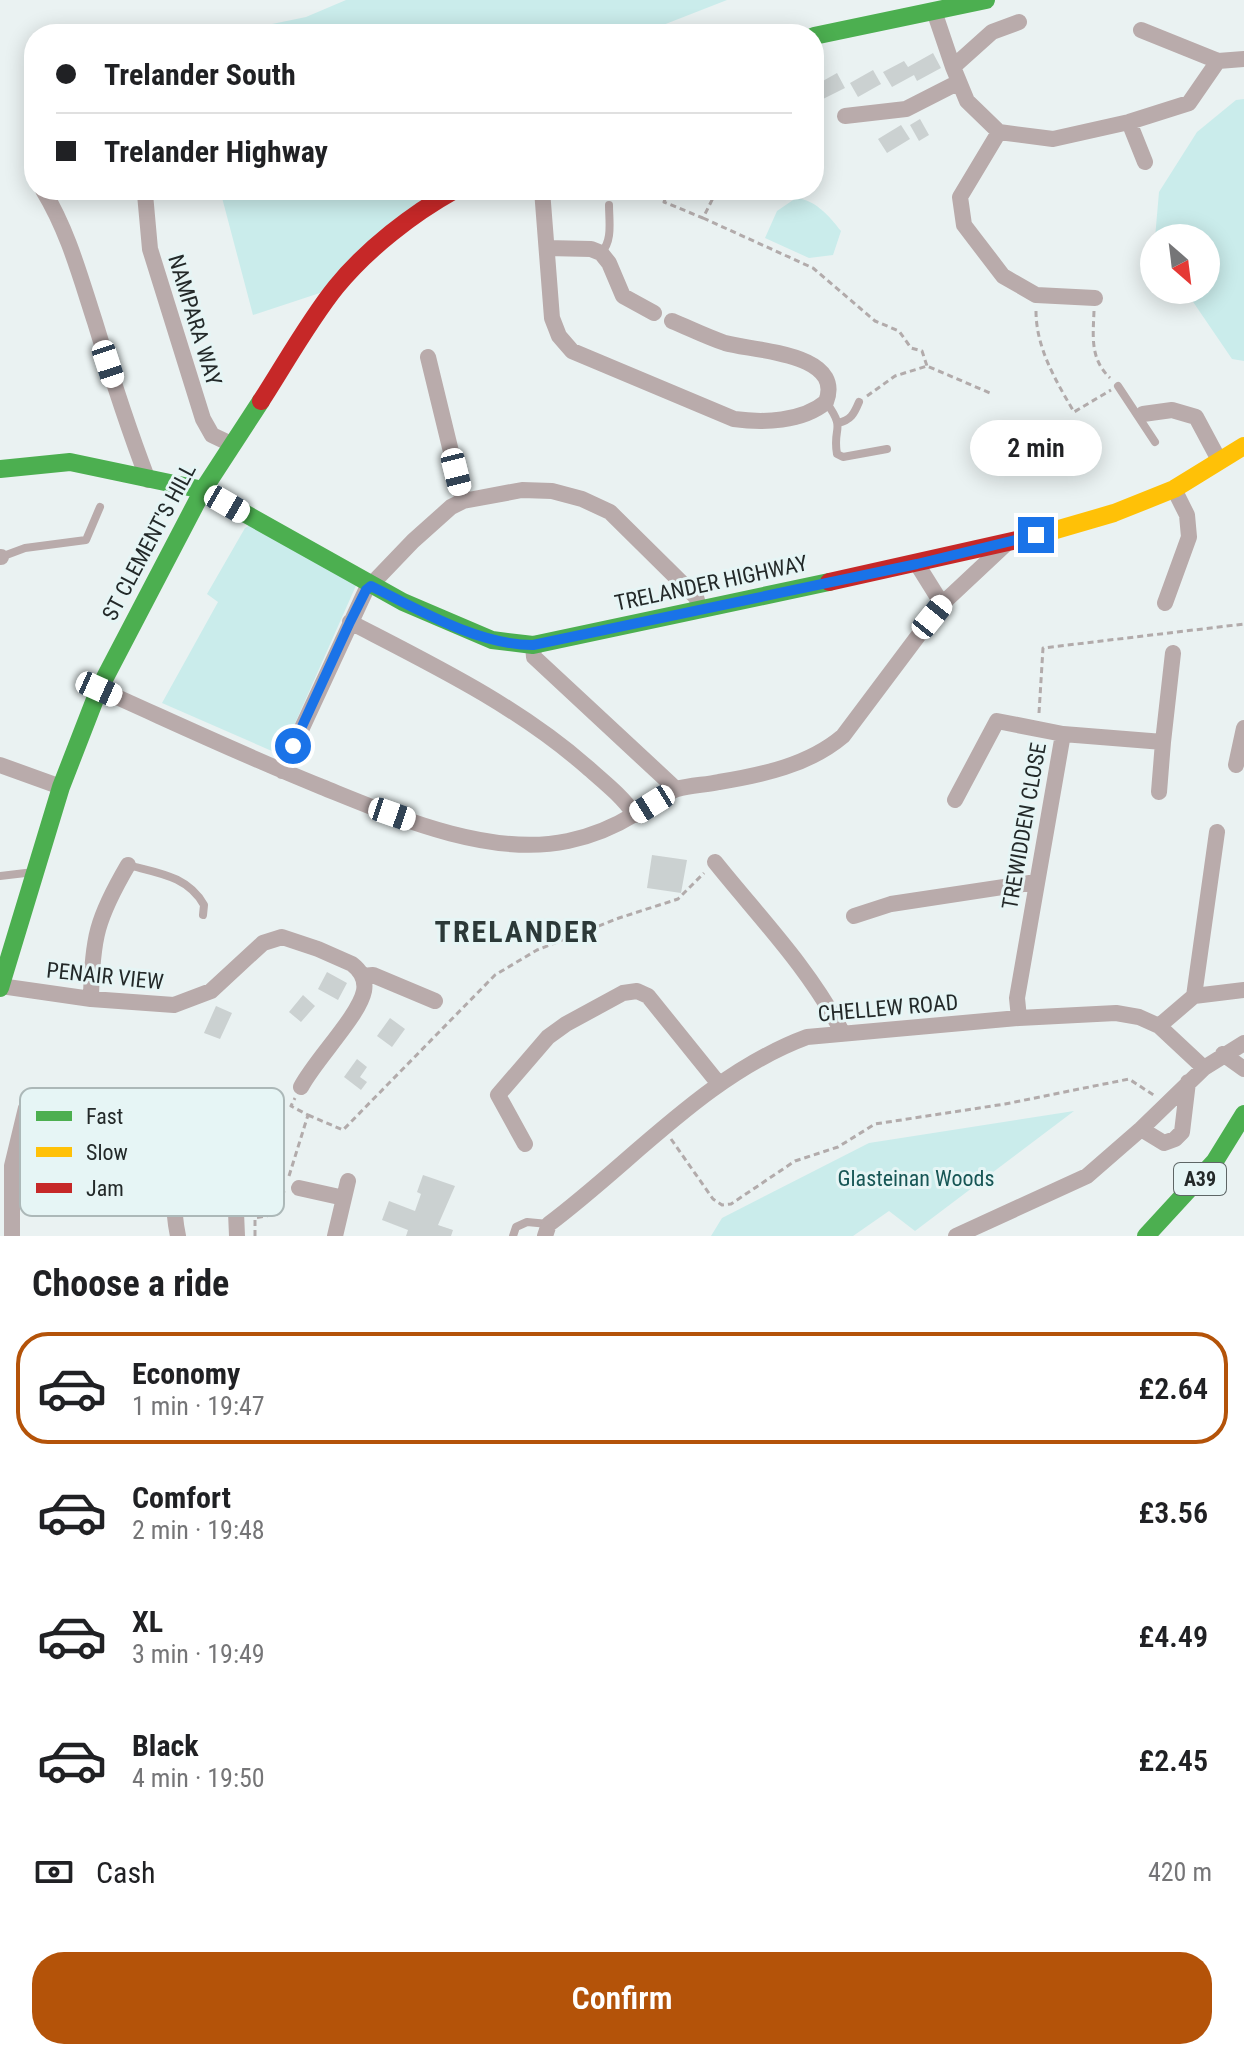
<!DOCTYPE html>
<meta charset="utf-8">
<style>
:root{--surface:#fff;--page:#f2f2f2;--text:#202124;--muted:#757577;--line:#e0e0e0;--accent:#b45309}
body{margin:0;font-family:"Roboto Condensed",sans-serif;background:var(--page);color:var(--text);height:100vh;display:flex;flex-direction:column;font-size:30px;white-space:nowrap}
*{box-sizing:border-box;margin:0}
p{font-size:26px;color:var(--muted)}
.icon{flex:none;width:44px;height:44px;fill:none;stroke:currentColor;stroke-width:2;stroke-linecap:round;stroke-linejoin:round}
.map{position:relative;height:1236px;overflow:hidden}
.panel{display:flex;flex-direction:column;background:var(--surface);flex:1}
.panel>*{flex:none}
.top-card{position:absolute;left:24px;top:24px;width:800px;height:176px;border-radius:32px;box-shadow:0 4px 20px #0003;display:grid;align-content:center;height:176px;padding:0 32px;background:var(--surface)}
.needle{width:52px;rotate:152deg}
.controls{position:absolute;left:1140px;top:224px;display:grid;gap:16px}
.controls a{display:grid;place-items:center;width:80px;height:80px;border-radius:50%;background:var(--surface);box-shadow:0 4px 20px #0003;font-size:40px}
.end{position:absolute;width:36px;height:36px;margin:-18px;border:10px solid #1a73e8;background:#fff;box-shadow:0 0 0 4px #fff}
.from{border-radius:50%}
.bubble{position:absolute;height:56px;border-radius:28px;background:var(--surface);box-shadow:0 4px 20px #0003;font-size:26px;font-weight:600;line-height:56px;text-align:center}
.car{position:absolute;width:24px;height:48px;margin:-24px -12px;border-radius:10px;box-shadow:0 0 6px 2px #0007;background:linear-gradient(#fff 24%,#345 0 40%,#fff 0 76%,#345 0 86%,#fff 0)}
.top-card b{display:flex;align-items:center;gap:28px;height:76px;font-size:30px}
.top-card b+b{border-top:2px solid var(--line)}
.top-card i{width:20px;height:20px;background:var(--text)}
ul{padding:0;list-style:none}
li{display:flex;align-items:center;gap:24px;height:112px;margin:0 16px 12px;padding:0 16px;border:4px solid transparent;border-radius:32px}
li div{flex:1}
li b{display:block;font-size:30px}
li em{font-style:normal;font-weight:600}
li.on{border-color:var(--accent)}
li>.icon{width:72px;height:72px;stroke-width:1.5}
h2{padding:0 32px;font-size:36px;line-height:96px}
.pay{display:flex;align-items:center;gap:20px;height:88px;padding:0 32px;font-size:30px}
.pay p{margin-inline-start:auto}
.primary-button{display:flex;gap:16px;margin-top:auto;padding:16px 32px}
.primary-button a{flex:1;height:92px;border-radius:32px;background:var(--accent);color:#fff;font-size:32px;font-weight:600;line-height:92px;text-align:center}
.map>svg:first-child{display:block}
</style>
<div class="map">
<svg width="1244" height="1236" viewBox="0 0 1244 1236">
<rect width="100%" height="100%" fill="#eaf2f2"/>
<path fill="#caeceb" d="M346,0H727L640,34H224L306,17Z
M1244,99V361L1232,359L1185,290H1206V238H1155L1159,192L1197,132L1236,100Z
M220,190H455L335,288L253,315Z
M796,198C816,200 829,216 841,231L833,255L809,258L765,238L777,211Z
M254,523L358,581L281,755L162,703L218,602L207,594L245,528Z
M1074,1111L915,1231L889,1211L853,1236H711L722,1218L869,1143Z"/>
<path fill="#cbd1d1" d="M933,53L941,68L917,81L914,75L892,87L883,72L904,61L908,67Z
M873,70L881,84L858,97L850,83Z
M837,73L845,88L821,100L814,86Z
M920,119L929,135L919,141L910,125Z
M901,125L910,139L887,153L878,139Z
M652,855L687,860L681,893L647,888Z
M327,972L347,983L338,1000L318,989Z
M303,995L315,1006L301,1022L289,1012Z
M216,1006L232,1013L220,1039L204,1033Z
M390,1018L405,1029L392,1047L377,1036Z
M357,1059L367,1067L360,1077L367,1082L361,1090L344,1077Z
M423,1175L455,1186L438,1225L453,1230L451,1236H406L408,1230L382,1220L389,1201L415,1211L421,1194L417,1192Z"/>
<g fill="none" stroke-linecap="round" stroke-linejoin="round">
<path stroke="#b2abab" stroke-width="3" stroke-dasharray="6 4" stroke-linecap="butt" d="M665,190L667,194L664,202L703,218L717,190
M703,218L813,268L875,321L899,331L911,348L922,351L927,366
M1036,311C1036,348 1056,381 1074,412L1111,390
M1094,311C1093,337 1090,359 1110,378
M867,396L895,376L927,366L990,393
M1039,713L1043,648L1244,624
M308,1115L343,1130L495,975L537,950L619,918L678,899L704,873
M671,1139L713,1199L722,1205L731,1204L795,1161L838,1147L875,1124L1005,1104L1129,1079L1155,1096
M289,1176L308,1115L291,1106L295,1098
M255,1236V1218L277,1214L284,1191"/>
<path stroke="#b9abab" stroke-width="8" d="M601,253C613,241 609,221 609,205
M1118,386L1155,442
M826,402C847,431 832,426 837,454L843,457L887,449
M838,423C851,420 854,414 859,402
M1,557L25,548L86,540L100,507
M128,865C158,873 188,876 204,905L203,915
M0,876L34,872
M513,1236L516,1227L527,1222L548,1224"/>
<path stroke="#b9abab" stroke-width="16" d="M934,11L953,67L967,101L999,132L1053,139L1129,122L1189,103L1218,61L1244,59
M1141,30L1218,61
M953,67L992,32L1019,22
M845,116L906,109L959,82
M1129,122L1145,162
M999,132L960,197L964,225L1003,276L1036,295L1095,298
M43,190C68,231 80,276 95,322C111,375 128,428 148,480
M542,190L552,318L559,336L572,351L734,419C763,423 802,422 826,402C845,352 752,351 725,343C707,337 689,328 672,321
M145,194L150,249L203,419L212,435L231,444
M547,248L591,249L601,253L609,263L623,296L654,313
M428,357L463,501
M1143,414L1172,410L1196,417L1219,460
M0,557H1
M917,564L942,604
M1165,603L1189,537L1187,515L1174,489
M350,622C433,665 516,705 587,767C604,782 622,796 635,815
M533,645L534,657L676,789
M99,689C173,722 247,757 322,787C394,816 489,858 568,841C592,836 614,827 635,814C649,807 663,794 677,789C690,785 706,785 719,782C762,775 809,765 843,736L942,604L1005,545
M0,765L61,787
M1236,765L1244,728
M282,771L366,590L413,541L451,507L463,501L522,490L552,491L582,499L610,512L696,597L700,610
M1159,792L1163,742
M955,800L997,721L1063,734
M715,862C759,917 810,969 842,1032
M854,916L891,904L1036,882
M363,976L373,975L435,1001
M0,986L91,999L174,1005L211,991L263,943L282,937L318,949L352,964C361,971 366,980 364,991C359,1016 315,1060 301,1087
M1194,996L1217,832
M91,999C92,938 97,918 128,865
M1019,1018L1017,998L1063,734L1163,742L1173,653
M1159,1026L1194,996L1244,990
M1223,1054L1244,1069
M1141,1129L1164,1143L1175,1139L1182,1132L1188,1082
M157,1142L176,1154L199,1151
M525,1144L498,1095L548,1037L566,1024L623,993L637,991L648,996L719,1084
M176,1154C173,1182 172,1208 178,1236
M299,1188L344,1198L335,1236
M344,1198L348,1181
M236,1212L237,1236
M12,1236V1166L26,1108
M545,1236L549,1224C633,1161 707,1074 807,1037L1019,1018L1116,1013L1139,1017L1159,1026L1204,1068
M956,1236L1087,1176L1141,1129L1204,1068L1244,1043"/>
<path stroke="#4caf50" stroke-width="18" d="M814,36L986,0
M0,469L70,462L203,490L403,602L492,640L533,645L829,582
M0,988L61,787L99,689L203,490L261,401
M1146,1236L1215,1161L1244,1114"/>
<path stroke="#ffc107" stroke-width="18" d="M1035,536L1114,513L1174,489L1244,446"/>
<path stroke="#c62828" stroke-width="18" d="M261,401C285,364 308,322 336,287C367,249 412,214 455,190
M829,582L1035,536"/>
</g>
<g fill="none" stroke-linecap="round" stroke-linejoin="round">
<path stroke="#1a73e8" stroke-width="10" d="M293,746L350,622L366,590L371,586C419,610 478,645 533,645L917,564L1036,535"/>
</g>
<g text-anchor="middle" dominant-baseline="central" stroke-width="6" stroke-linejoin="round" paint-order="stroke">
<rect fill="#e6f5f5" stroke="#5e6666" stroke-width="2" x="1174" y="1163" width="52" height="32" rx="6"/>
<g font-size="20" font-weight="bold" fill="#232929">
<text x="1200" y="1179">A39</text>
</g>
<g font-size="22" fill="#232929" stroke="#e6f5f5">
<text transform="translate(195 320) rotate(73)">NAMPARA WAY</text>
<text transform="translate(149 542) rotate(-62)">ST CLEMENT'S HILL</text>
<text transform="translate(711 583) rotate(-12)">TRELANDER HIGHWAY</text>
<text transform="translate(1024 826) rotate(-80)">TREWIDDEN CLOSE</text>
<text transform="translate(105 976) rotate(6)">PENAIR VIEW</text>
<text transform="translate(888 1008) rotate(-5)">CHELLEW ROAD</text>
</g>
<g font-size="22" fill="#175655" stroke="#e6f5f5">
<text x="916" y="1178">Glasteinan Woods</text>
</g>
<g font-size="30" font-weight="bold" letter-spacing="2" fill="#2c3938" stroke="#e6f5f5">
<text x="517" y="931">TRELANDER</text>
</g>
</g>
<rect x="20" y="1088" width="264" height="128" rx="12" fill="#e6f5f5" stroke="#acb8b8" stroke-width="2"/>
<rect x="36" y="1111" width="36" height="10" fill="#4caf50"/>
<rect x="36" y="1147" width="36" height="10" fill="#ffc107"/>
<rect x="36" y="1183" width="36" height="10" fill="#c62828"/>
<g font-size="22" fill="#232929">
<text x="86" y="1124">Fast</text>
<text x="86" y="1160">Slow</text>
<text x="86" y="1196">Jam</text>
</g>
</svg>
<div class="controls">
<a><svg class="needle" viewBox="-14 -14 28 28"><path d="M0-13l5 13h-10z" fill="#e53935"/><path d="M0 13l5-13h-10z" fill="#757577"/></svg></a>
</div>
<i class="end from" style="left:293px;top:746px"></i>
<i class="end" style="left:1036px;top:535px"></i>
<div class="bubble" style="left:970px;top:420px;width:132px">2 min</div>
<i class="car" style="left:108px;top:364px;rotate:162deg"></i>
<i class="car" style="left:456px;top:472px;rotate:166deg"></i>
<i class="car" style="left:227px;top:504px;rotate:120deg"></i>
<i class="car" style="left:932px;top:617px;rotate:39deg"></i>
<i class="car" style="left:99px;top:689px;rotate:114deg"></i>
<i class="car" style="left:652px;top:804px;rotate:238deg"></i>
<i class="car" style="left:392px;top:814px;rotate:109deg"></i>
<div class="top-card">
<b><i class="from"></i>Trelander South</b>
<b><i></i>Trelander Highway</b>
</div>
</div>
<section class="panel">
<h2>Choose a ride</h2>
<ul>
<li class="on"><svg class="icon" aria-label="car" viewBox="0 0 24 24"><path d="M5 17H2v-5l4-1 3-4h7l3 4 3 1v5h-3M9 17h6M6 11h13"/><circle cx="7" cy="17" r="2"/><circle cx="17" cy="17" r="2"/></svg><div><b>Economy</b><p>1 min · 19:47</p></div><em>£2.64</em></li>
<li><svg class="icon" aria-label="car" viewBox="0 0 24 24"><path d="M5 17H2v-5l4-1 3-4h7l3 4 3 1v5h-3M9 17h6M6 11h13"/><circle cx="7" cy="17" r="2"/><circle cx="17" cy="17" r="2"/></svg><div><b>Comfort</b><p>2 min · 19:48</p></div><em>£3.56</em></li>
<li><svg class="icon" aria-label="car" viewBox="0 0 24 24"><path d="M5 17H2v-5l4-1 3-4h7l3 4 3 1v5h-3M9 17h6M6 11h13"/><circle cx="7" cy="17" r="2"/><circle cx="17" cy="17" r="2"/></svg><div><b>XL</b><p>3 min · 19:49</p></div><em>£4.49</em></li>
<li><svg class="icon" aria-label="car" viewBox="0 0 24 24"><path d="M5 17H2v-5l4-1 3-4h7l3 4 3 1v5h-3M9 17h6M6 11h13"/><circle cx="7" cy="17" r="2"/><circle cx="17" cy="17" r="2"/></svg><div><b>Black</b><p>4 min · 19:50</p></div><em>£2.45</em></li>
</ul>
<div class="pay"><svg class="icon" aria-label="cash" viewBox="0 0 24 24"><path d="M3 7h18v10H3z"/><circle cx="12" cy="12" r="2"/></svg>Cash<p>420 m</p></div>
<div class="primary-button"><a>Confirm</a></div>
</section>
